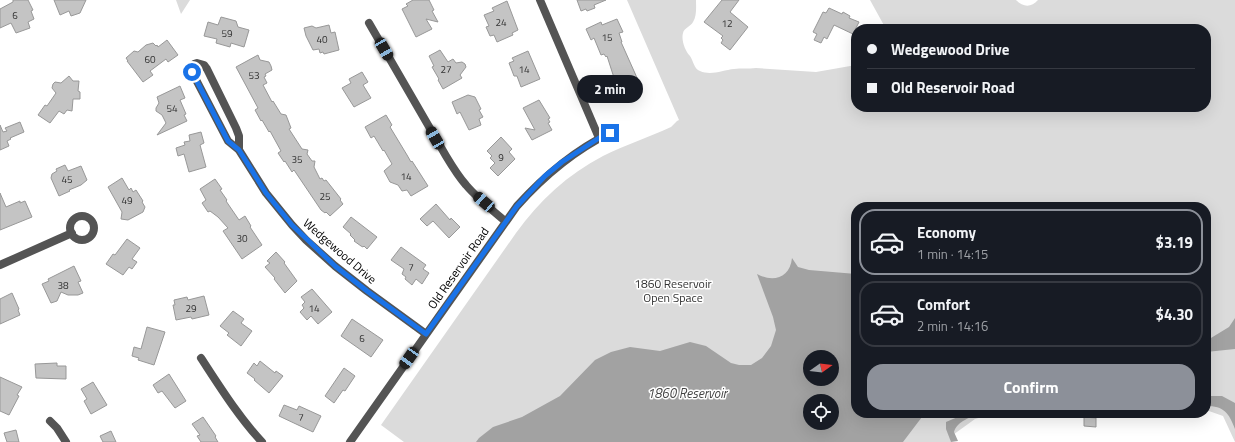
<!DOCTYPE html>
<meta charset="utf-8">
<style>
:root{--surface:#171b24;--page:#20242c;--text:#f1f3f6;--muted:#9ea1a6;--line:#363941;--accent:#8c9099}
body{margin:0;font-family:"Titillium Web",sans-serif;background:var(--page);color:var(--text);height:100vh;display:flex;flex-direction:column;font-size:15px;white-space:nowrap}
*{box-sizing:border-box;margin:0}
p{font-size:13px;color:var(--muted)}
.icon{flex:none;width:22px;height:22px;fill:none;stroke:currentColor;stroke-width:2;stroke-linecap:round;stroke-linejoin:round}
.map{position:relative;flex:1;overflow:hidden}
.drawer{position:absolute;left:851px;top:202px;width:360px;height:216px;display:flex;flex-direction:column;background:var(--surface);border-radius:16px;box-shadow:0 4px 16px #0002}
.drawer>*{flex:none}
.guide{position:absolute;left:851px;top:24px;width:360px;height:88px;border-radius:16px;box-shadow:0 4px 16px #0002;display:grid;align-content:center;height:88px;padding:0 16px;background:var(--surface)}
.needle{width:26px;rotate:76deg}
.buttons{position:absolute;left:803px;top:350px;display:grid;gap:8px}
.buttons a{display:grid;place-items:center;width:36px;height:36px;border-radius:50%;background:var(--surface);box-shadow:0 4px 16px #0002;font-size:20px}
.end{position:absolute;width:18px;height:18px;margin:-9px;border:5px solid #1a73e8;background:#fff;box-shadow:0 0 0 2px #fff}
.from{border-radius:50%}
.bubble{position:absolute;height:28px;border-radius:14px;background:var(--surface);box-shadow:0 4px 16px #0002;font-size:13px;font-weight:700;line-height:28px;text-align:center}
.car{position:absolute;width:12px;height:24px;margin:-12px -6px;border-radius:5px;box-shadow:0 0 3px 1px #0007;background:linear-gradient(#222 24%,#8ab4d8 0 40%,#222 0 76%,#8ab4d8 0 86%,#222 0)}
.guide b{display:flex;align-items:center;gap:14px;height:38px;font-size:15px}
.guide b+b{border-top:1px solid var(--line)}
.guide i{width:10px;height:10px;background:var(--text)}
ul{padding:7px 0 0;list-style:none}
li{display:flex;align-items:center;gap:12px;height:66px;margin:0 8px 6px;padding:0 8px;border:2px solid var(--line);border-radius:16px}
li div{flex:1}
li b{display:block;font-size:15px}
li em{font-style:normal;font-weight:700}
li.selected{border-color:var(--accent)}
li>.icon{width:36px;height:36px;stroke-width:1.5}
.primary-button{display:flex;gap:8px;margin-top:auto;padding:8px 16px}
.primary-button a{flex:1;height:46px;border-radius:16px;background:var(--accent);color:#fff;font-size:16px;font-weight:700;line-height:46px;text-align:center}
.map>svg:first-child{display:block}
</style>
<div class="map">
<svg width="1235" height="442" viewBox="0 0 1235 442">
<rect width="100%" height="100%" fill="#fff"/>
<path fill="#dbdbdb" fill-rule="evenodd" d="M176,0H190L181,14Z
M627,0H696C696,6 697,16 693,22C691,26 684,28 683,33C681,40 685,51 690,56C693,60 694,69 700,71C711,76 723,70 734,69C741,68 748,69 756,68L816,72L856,65V107H1206V29H886L870,0H1016C1023,7 1031,8 1038,0H1235V442L1223,416L1206,410V207H856V413H997L975,419L950,437L951,442H404L381,425L516,233C539,201 568,174 603,156C625,145 649,137 671,127L677,121L679,120ZM810,357H832V379H810ZM810,401H832V423H810Z"/>
<path fill="#a2a2a2" fill-rule="evenodd" d="M792,258L798,267L809,270L856,274V413H925L903,442H476L479,438L493,427L522,417L560,396L595,360L611,352L630,347L660,351L690,342L706,346L731,363L739,365H751L762,358L771,346L776,330L773,317L757,274C773,283 790,278 792,258ZM810,357H832V379H810ZM810,401H832V423H810Z
M1235,318V349L1206,352V341L1229,327Z
M1206,396H1222L1235,403V429C1229,413 1224,406 1206,406Z
M964,413H982C971,417 957,421 954,432L958,441L951,442L946,429V422C952,419 959,417 964,413Z"/>
<path fill="#c4c4c4" stroke="#989898" d="M13,0H28L33,10L31,11L34,19L28,22L30,28L16,33L11,23L0,28V9L13,2Z
M54,0H86L80,13L71,16L69,11L60,15Z
M413,0H429L434,10L432,11L438,22L426,19L432,29L416,37L402,9L408,6L406,4Z
M577,0H606L594,5L595,8L587,11L586,9L581,11Z
M722,0H739L730,12L748,27L730,50L721,43L723,40L721,38L723,36L704,22Z
M507,1L518,30L512,33L513,35L497,42L494,35L490,36L486,27L489,26L484,15L494,11L492,8Z
M829,8L842,14L843,12L850,16L849,18L859,22L853,34L834,25L827,39L824,37L821,43L814,40L817,34L813,32L823,12L826,13Z
M221,17L236,21L238,27L249,30L244,47L231,43L230,47L216,43L217,39L204,36L208,22L218,25Z
M617,19L623,32L619,33L622,42H621L642,89L617,101L612,89L617,87L607,56L606,57L604,54L601,55L594,38L591,40L586,29L601,22L602,25Z
M329,25L331,33L335,32L339,50L324,54L323,52L320,53L319,49L313,50L306,36L304,28L312,26L316,28Z
M167,40L178,55L168,62L166,59L150,71L153,75L143,82L127,61H128L126,58L134,51L138,52L146,45L153,43L156,46L157,45L158,47Z
M440,50L448,62L453,59L456,63L462,62L465,64L466,67L460,75L462,78L443,89L438,80L439,79L432,67L434,66L429,56Z
M528,51L540,79L521,87L517,76H514L509,63L514,61L512,58Z
M258,55L260,60L269,62L271,66L272,70L265,74L266,76L264,77L267,83L263,85L272,102L273,101L281,114L286,115L291,128L289,129L302,149L308,150L307,154L312,161H315L314,167L320,179L322,178L324,181L326,180L341,199L340,200L343,204L330,216L326,212L325,213L321,210L294,170L292,172L285,161L284,162L278,153L281,151L270,131L269,132L262,120L261,121L255,110L258,108L236,67Z
M362,72L368,82L363,85L371,98L354,107L342,88L351,83L349,79Z
M69,76L73,81H79L78,91L80,92V99H73L72,111L67,110L64,114L59,111L50,123L38,115L45,105L47,106L56,93L52,88L53,84L55,82L61,83Z
M180,86L185,98L180,100L186,114L184,115L187,121L157,135L166,123L162,115L156,111V108L159,103L157,97Z
M468,95L475,97L481,109L479,110L483,117L479,119L481,125L469,130L460,112L457,114L452,102Z
M539,100L550,118L548,119L550,122L548,123L552,130L532,140L525,128L535,130L523,108Z
M386,115L392,125L390,127L407,155L411,162L412,161L428,186L411,196L407,190L402,191L398,185L390,182L384,171L392,164L384,150L383,151L374,136L371,138L365,127Z
M20,122L24,132L10,138L11,139L7,141L9,146L0,150V125L3,132L7,131L5,128Z
M201,132L204,143L200,145L206,167L189,172L184,154L178,156L176,148L185,145L184,142L190,141L189,135Z
M501,137L512,149L509,152L515,159L498,176L490,168L495,163L490,158L492,156L487,151Z
M65,165L68,171L81,166L87,180L81,185L69,190L70,191L59,196L51,178L52,174L57,171L56,169Z
M122,178L129,190L131,188L133,192L136,190L143,201L142,202L145,207L143,212L128,220L121,219L122,212L108,187Z
M215,179L222,189L220,190L227,200L226,201L239,220L245,216L251,226L250,227L262,245L242,259L223,231L228,228L218,217L210,211L208,212L202,203L206,200L200,189Z
M0,193L6,207L20,201V203L25,201L32,217L0,230Z
M436,204L450,220L451,218L460,227L449,238L433,221L427,226L420,219Z
M351,217L377,237L367,249L364,246L363,247L361,246L354,241L355,240L350,235L351,234L343,227Z
M127,239L140,248L132,259L137,262L132,269L129,267L123,275L106,264L113,254L115,255Z
M401,247L426,265L423,269L429,273L422,284L416,279L412,285L405,279L406,277L402,274L404,269L391,260Z
M276,252L285,262L284,263L297,281L285,293L274,279L275,278L265,267L270,263L267,261Z
M74,266L81,281L78,282L83,293L78,295H68L61,292L57,301L51,303L42,284L49,281L48,279Z
M312,289L332,312L318,324L311,316L307,320L300,312L304,308L302,305L305,302L301,297Z
M12,293L19,309L18,310L20,315L0,324V299Z
M204,296L209,315L192,319L191,317L176,320L173,305H175L174,300L187,297L188,300Z
M233,311L244,319L241,323L252,331L241,346L227,335L229,333L220,326Z
M352,319L383,340L371,357L341,336Z
M147,327L165,332L154,365L138,360L139,358L132,356L134,347L141,349Z
M260,361L275,373L276,371L283,376L269,393L254,380L255,379L247,373L254,363L257,366Z
M57,363V366H66V379L36,378L35,364Z
M344,368L355,376L345,391L343,390L334,403L325,396Z
M169,374L186,401L175,408L162,391L158,393L153,385Z
M0,377L22,387L17,395L19,396L9,415L0,411Z
M93,382L107,405L91,414L84,401L87,399L81,389Z
M284,405L297,410L299,406L321,416L313,432L279,416Z
M203,417L216,436L215,437L218,442H201L197,436L200,435L192,424Z
M1084,417L1096,418V427L1084,426Z
M16,430L19,442H7L4,433Z
M111,431L116,442H103L100,436Z"/>
<g fill="none" stroke-linecap="round" stroke-linejoin="round">
<path stroke="#545454" stroke-width="8" d="M540,0L599,138
M369,23L446,156C452,166 458,176 466,185C477,198 492,210 505,221
M239,150V136L236,128L207,69L204,65L197,63L194,64L192,72L228,141L239,150L266,193L292,225L306,240L335,266L367,291L426,334
M70 228a12 12 0 1 1 24 0a12 12 0 1 1-24 0Z
M0,265L72,233
M201,358C220,387 238,416 262,442
M50,421L57,428L66,442
M350,442L517,206C544,176 573,151 610,133"/>
</g>
<g fill="none" stroke-linecap="round" stroke-linejoin="round">
<path stroke="#1a73e8" stroke-width="5" d="M192,72L228,141L239,150L266,193L292,225L335,266L367,291L426,334L517,206L545,176L562,162L599,138L610,133"/>
</g>
<g text-anchor="middle" dominant-baseline="central" stroke-width="3" stroke-linejoin="round" paint-order="stroke">
<g font-size="10" fill="#313131">
<text x="15" y="15">6</text>
<text x="501" y="22">24</text>
<text x="727" y="23">12</text>
<text x="227" y="33">59</text>
<text x="607" y="37">15</text>
<text x="322" y="39">40</text>
<text x="150" y="59">60</text>
<text x="446" y="69">27</text>
<text x="524" y="69">14</text>
<text x="254" y="75">53</text>
<text x="172" y="108">54</text>
<text x="501" y="157">9</text>
<text x="297" y="159">35</text>
<text x="406" y="176">14</text>
<text x="67" y="179">45</text>
<text x="325" y="196">25</text>
<text x="127" y="200">49</text>
<text x="242" y="238">30</text>
<text x="411" y="267">7</text>
<text x="63" y="285">38</text>
<text x="191" y="308">29</text>
<text x="314" y="308">14</text>
<text x="362" y="338">6</text>
<text x="301" y="417">7</text>
</g>
<g font-size="12" fill="#000" stroke="#fff">
<text transform="translate(340 251) rotate(41)">Wedgewood Drive</text>
<text transform="translate(458 268) rotate(-55)">Old Reservoir Road</text>
</g>
<g font-size="12" fill="#323232" stroke="#fff">
<text x="673" y="283">1860 Reservoir<tspan x="673" dy="14">Open Space</tspan></text>
</g>
<g font-size="13" font-style="italic" fill="#434343" stroke="#fff">
<text x="687" y="393">1860 Reservoir</text>
</g>
</g>
</svg>
<div class="buttons">
<a><svg class="needle" viewBox="-14 -14 28 28"><path d="M0-13l5 13h-10z" fill="#e53935"/><path d="M0 13l5-13h-10z" fill="#9ea1a6"/></svg></a>
<a><svg class="icon" aria-label="locate" viewBox="0 0 24 24"><circle cx="12" cy="12" r="6"/><path d="M12 2v4M12 18v4M2 12h4M18 12h4"/></svg></a>
</div>
<i class="end from" style="left:192px;top:72px"></i>
<i class="end" style="left:610px;top:133px"></i>
<div class="bubble" style="left:577px;top:75px;width:66px">2 min</div>
<i class="car" style="left:384px;top:49px;rotate:150deg"></i>
<i class="car" style="left:435px;top:138px;rotate:330deg"></i>
<i class="car" style="left:484px;top:202px;rotate:311deg"></i>
<i class="car" style="left:409px;top:358px;rotate:215deg"></i>
<div class="guide">
<b><i class="from"></i>Wedgewood Drive</b>
<b><i></i>Old Reservoir Road</b>
</div>
<section class="drawer">
<ul>
<li class="selected"><svg class="icon" aria-label="car" viewBox="0 0 24 24"><path d="M5 17H2v-5l4-1 3-4h7l3 4 3 1v5h-3M9 17h6M6 11h13"/><circle cx="7" cy="17" r="2"/><circle cx="17" cy="17" r="2"/></svg><div><b>Economy</b><p>1 min · 14:15</p></div><em>$3.19</em></li>
<li><svg class="icon" aria-label="car" viewBox="0 0 24 24"><path d="M5 17H2v-5l4-1 3-4h7l3 4 3 1v5h-3M9 17h6M6 11h13"/><circle cx="7" cy="17" r="2"/><circle cx="17" cy="17" r="2"/></svg><div><b>Comfort</b><p>2 min · 14:16</p></div><em>$4.30</em></li>
</ul>
<div class="primary-button"><a>Confirm</a></div>
</section>
</div>
